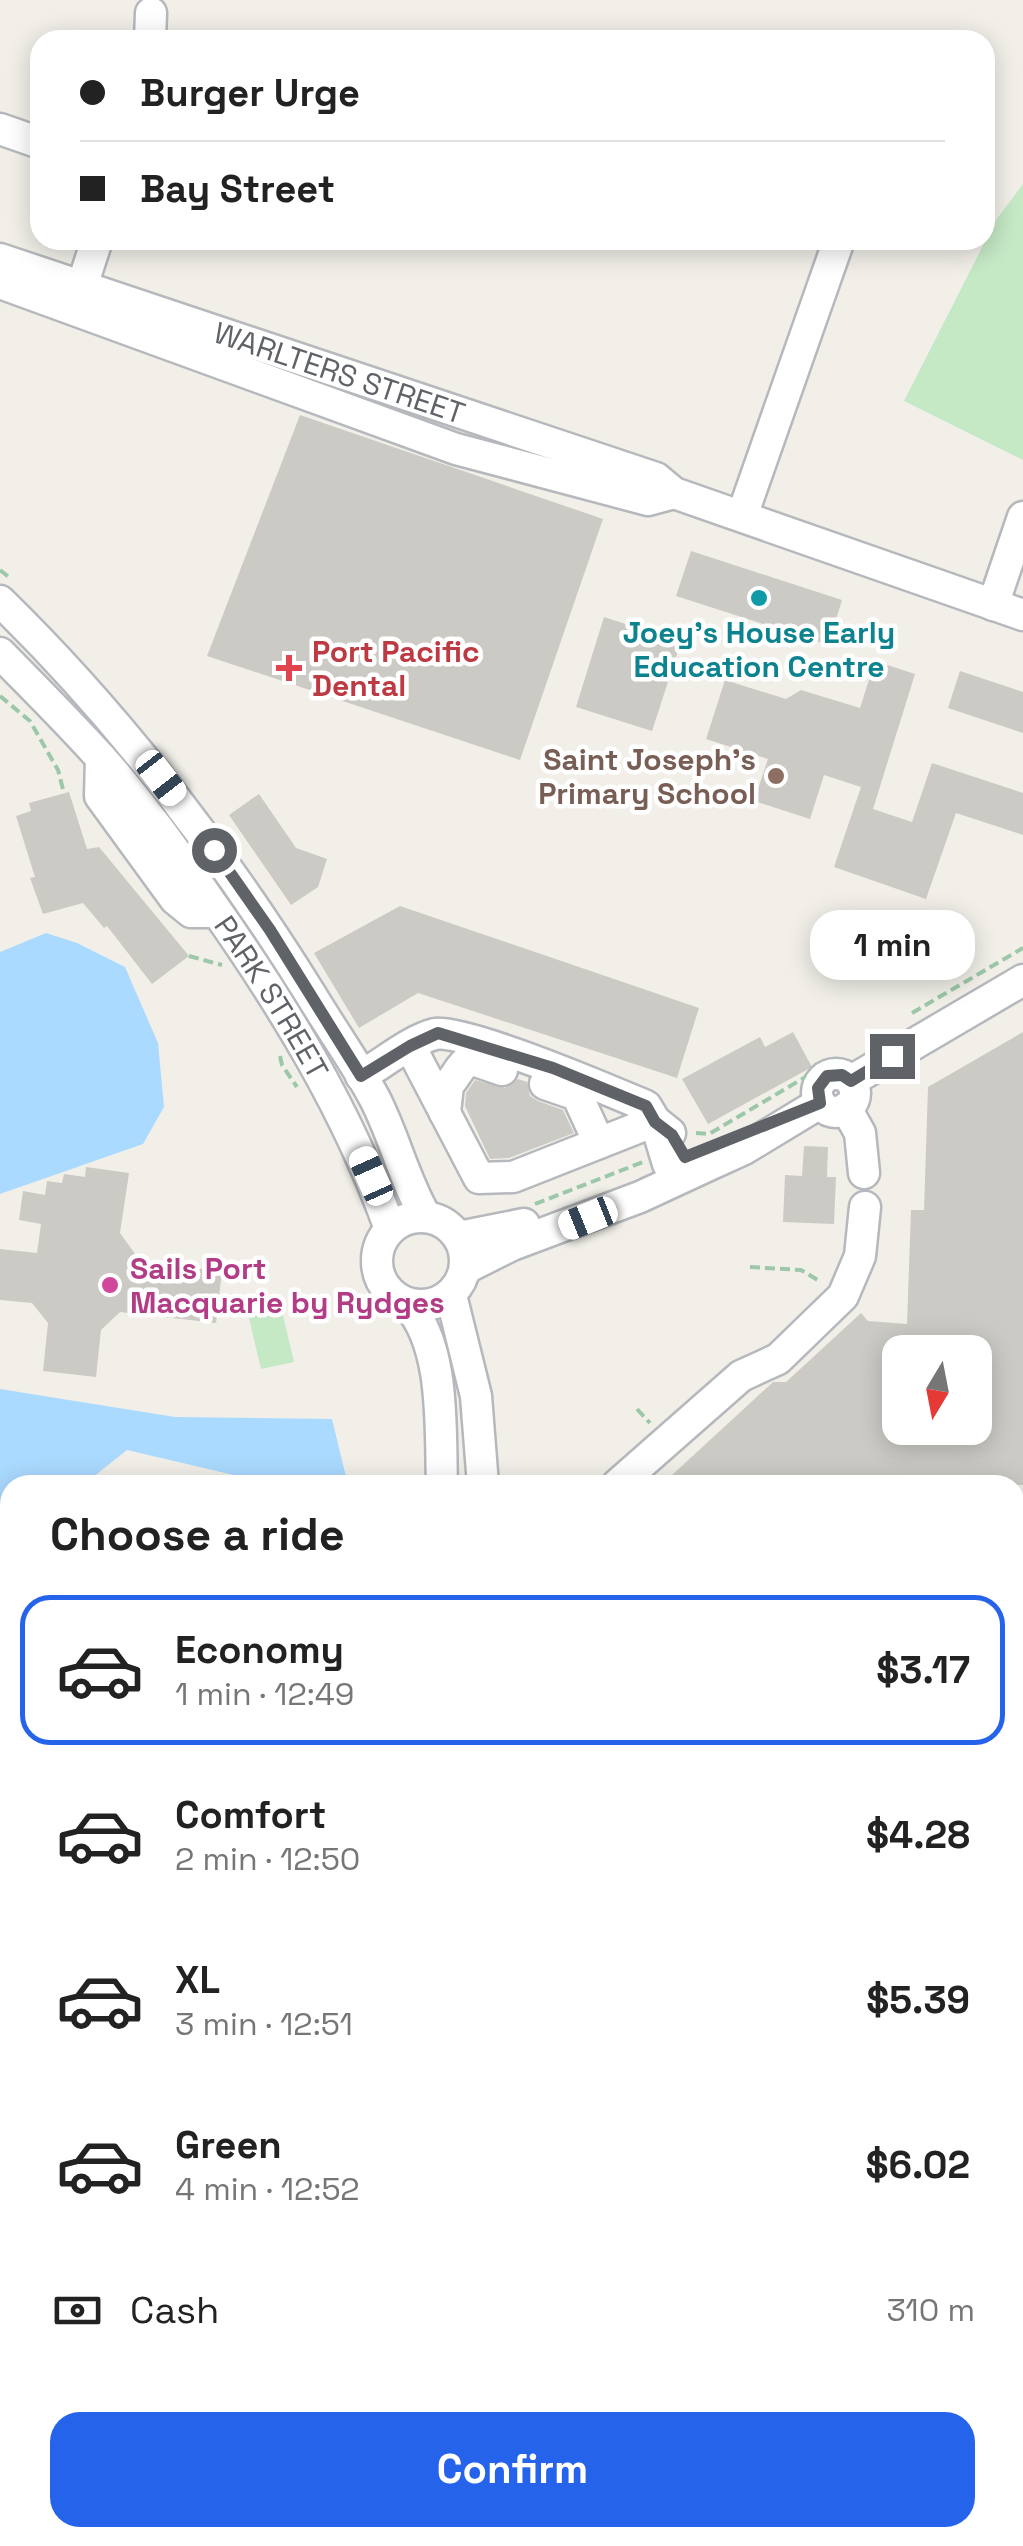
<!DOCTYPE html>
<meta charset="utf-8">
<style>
:root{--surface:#fff;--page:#f2f2f2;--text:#222;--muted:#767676;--line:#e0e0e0;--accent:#2563eb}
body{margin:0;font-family:"Space Grotesk",sans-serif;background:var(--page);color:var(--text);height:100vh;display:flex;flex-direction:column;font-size:38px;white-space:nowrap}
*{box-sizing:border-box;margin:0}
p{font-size:32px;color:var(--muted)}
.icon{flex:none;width:55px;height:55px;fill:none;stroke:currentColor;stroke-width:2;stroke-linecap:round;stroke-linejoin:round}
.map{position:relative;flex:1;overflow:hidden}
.sheet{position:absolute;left:0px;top:1475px;width:1025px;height:1072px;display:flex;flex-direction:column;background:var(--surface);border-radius:30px 30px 0 0;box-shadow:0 5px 25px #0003}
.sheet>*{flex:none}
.banner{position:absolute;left:30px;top:30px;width:965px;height:220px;border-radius:30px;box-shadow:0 5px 25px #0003;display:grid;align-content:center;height:220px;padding:0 50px;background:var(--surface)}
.needle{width:65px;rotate:190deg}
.tools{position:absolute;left:882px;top:1335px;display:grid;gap:20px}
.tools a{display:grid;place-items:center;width:110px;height:110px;border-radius:20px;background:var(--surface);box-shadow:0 5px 25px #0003;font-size:50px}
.end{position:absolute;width:45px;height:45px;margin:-22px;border:12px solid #5f6368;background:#fff;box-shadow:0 0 0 5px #fff}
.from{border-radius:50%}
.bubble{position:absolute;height:70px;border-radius:30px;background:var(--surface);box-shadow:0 5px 25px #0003;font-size:32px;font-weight:700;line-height:70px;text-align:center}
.car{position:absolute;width:30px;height:60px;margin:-30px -15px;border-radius:12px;box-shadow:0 0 8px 2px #0007;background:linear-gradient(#fff 24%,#345 0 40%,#fff 0 76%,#345 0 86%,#fff 0)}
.banner b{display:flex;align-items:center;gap:35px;height:95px;font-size:38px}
.banner b+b{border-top:2px solid var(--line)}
.banner i{width:25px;height:25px;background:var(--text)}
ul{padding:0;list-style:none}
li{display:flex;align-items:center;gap:30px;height:150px;margin:0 20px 15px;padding:0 30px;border:5px solid transparent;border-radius:30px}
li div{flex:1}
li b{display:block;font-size:38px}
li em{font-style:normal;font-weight:700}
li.active{border-color:var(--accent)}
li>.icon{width:90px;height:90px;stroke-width:1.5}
h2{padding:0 50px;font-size:45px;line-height:120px}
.pay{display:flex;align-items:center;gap:25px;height:110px;padding:0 50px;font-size:38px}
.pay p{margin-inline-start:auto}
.button{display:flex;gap:20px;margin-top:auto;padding:20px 50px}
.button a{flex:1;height:115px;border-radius:30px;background:var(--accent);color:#fff;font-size:40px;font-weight:700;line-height:115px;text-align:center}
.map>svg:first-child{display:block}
</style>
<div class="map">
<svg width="1023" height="2546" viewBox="0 0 1023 2546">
<rect width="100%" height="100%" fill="#f1efe8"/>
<path fill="#c5e8c5" d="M1023,184V460L904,401L996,220Z
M278,1294L294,1362L261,1369L245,1301Z
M10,2485V2538H270V2546H0V2509Z"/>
<path fill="#aadaff" d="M46,933L77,943L125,967L158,1043L164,1107L143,1144L0,1194V952Z
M0,1389L175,1417L332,1419L348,1485H276L127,1450L83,1485H10V2485L0,2509Z
M1023,2116V2354L1015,2351V2149Z"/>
<path fill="#cccac5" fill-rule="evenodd" d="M300,415L603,519L520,760L207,656Z
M691,551L842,600L828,645L676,596Z
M604,617L681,642L652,731L576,707Z
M875,661L915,674L873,809L912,822L932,763L1023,793V835L956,813L926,899L834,867L861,787L824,775L810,819L754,801L768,759L706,739L725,680L786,699L801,690L860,708Z
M960,671L1023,692V733L948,708Z
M69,792L87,849L99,847L189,956L152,984L107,926L104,928L83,903L43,914L30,878L35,877L16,816L31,811L29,803Z
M259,794L296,848L327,859L318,887L291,905L229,815Z
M400,906L699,1008L677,1078L418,993L359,1028L314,953Z
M793,1032L812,1067L708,1124L682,1079L760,1037L765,1047Z
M1023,1032V1485H684L672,1475L773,1382H786L861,1313L868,1321L907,1324L911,1210H924L928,1087ZM900,1352H975V1428H900Z
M518,1079L527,1082L530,1096L538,1101L563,1110L574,1133L509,1158L490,1159L465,1106L466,1093L475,1080L505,1088Z
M804,1146L828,1147L827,1177H836L834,1224L783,1222L785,1175L802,1176Z
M86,1167L129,1173L120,1233L141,1262L222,1271L216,1323L120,1312L101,1330L96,1377L43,1371L48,1323L32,1303L0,1300V1249L37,1253L41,1224L19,1220L23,1191L45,1195L47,1181L62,1183L64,1174L85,1177Z"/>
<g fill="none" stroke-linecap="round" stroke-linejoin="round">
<g stroke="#b5b8bc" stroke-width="35">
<g id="minor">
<path d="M150,40L151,13"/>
<path d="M0,129L40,143"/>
<path id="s1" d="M0,259L656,478L674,493L1023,615"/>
<path d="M0,283L456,449L648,500L674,493"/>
<path d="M82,286L97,240"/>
<path d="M742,516L839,240"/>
<path d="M0,601C121,719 222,852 311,995C332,1030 356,1063 375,1099C395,1138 404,1180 426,1217"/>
<path d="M993,605L1023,517"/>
<path id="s2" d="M0,653C39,693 79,732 115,774C150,815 181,859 211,903C283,1005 348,1111 390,1229"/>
<path d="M101,758L100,796L175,899L191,912H217"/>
<path d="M410,1046L479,1178L513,1177L655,1121L668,1164"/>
<circle cx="836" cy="1093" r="19"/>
<path d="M361,1076C384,1063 409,1041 435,1034C463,1028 613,1092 646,1106L655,1121L670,1133"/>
<path d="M851,1081L1023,980"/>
<path d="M545,1084L577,1095L599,1143"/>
<path d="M846,1108L860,1133L864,1173"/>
<path d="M445,1113L448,1085C457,1076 459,1066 470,1059L502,1070"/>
<circle cx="421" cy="1261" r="44"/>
<path d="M459,1237L524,1224"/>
<path d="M466,1268L512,1245L640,1197L709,1165L744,1149L820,1103"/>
<path d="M451,1295L476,1396L483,1485"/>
<path d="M407,1304C446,1346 440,1430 442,1485"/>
<path d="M617,1485L741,1376L778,1359L843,1296L860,1256L865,1207"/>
<path d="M1015,1861L1023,1863"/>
<path d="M1015,2482L1023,2487"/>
<path d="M308,2538L332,2546"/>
<path d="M543,2546L546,2538"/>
<path d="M779,2546L782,2538"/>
</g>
</g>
<path stroke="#9cc7a9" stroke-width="4" stroke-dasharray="10 5" stroke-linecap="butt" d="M0,570L10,578
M0,696L30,721L58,770L64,793
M189,956L222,965
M912,1013L1023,948
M280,1056L282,1065L297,1087
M696,1133L709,1134L836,1059
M535,1204L643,1162
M750,1267L801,1270L821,1282
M637,1409L650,1423
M1015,1925L1023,1927
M1015,2095L1023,2063
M1015,2361L1023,2364
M190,2546L191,2538"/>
<use href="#minor" stroke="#fff" stroke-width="30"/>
</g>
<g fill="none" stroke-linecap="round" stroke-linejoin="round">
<path stroke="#5f6368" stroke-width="12" d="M214,850L270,930L361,1076L410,1046L438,1033L553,1068L646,1106L655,1122L672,1135L685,1157L820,1103L818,1088L827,1076L842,1075L851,1081L892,1056"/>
</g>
<circle fill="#0f9aa8" stroke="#fff" stroke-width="4" cx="759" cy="598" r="10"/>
<path fill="#e0444e" stroke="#fff" stroke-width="4" d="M284 653h10v10h10v10h-10v10h-10v-10h-10v-10h10z"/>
<circle fill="#8d6e63" stroke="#fff" stroke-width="4" cx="776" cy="776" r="10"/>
<circle fill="#d1479c" stroke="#fff" stroke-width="4" cx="110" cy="1285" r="10"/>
<g text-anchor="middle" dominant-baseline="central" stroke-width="9" stroke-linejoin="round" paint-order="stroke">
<g font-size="30" fill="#5f6368" stroke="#fff">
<text stroke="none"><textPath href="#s1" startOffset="358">WARLTERS STREET</textPath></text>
<text stroke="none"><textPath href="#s2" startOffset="440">PARK STREET</textPath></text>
</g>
<g font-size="30" font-weight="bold" fill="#0d838f" stroke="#fff">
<text x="759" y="632">Joey's House Early<tspan x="759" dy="34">Education Centre</tspan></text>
</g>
<g font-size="30" font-weight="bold" fill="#be3a42" stroke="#fff" text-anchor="start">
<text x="312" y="651">Port Pacific<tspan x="312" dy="34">Dental</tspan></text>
</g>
<g font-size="30" font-weight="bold" fill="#785e54" stroke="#fff" text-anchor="end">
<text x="756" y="759">Saint Joseph's<tspan x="756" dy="34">Primary School</tspan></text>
</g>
<g font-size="30" font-weight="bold" fill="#b23c85" stroke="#fff" text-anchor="start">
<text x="130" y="1268">Sails Port<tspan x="130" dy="34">Macquarie by Rydges</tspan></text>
</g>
</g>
</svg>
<div class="tools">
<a><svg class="needle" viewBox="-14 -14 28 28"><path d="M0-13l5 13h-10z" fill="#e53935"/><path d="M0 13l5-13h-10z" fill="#767676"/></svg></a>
</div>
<i class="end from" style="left:214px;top:850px"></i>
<i class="end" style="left:892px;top:1056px"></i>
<div class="bubble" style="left:810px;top:910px;width:165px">1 min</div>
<i class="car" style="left:161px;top:778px;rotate:142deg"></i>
<i class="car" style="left:371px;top:1176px;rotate:336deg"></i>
<i class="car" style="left:588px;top:1218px;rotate:248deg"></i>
<div class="banner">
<b><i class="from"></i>Burger Urge</b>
<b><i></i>Bay Street</b>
</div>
<section class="sheet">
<h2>Choose a ride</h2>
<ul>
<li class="active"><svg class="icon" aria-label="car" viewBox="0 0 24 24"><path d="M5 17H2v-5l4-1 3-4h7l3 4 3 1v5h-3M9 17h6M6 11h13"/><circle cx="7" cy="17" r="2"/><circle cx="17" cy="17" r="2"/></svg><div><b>Economy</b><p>1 min · 12:49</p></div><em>$3.17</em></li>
<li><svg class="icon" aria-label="car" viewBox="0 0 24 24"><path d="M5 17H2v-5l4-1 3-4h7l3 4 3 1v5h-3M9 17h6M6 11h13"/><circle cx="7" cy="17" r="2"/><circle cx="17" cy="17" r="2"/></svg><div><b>Comfort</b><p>2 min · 12:50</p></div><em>$4.28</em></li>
<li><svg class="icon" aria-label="car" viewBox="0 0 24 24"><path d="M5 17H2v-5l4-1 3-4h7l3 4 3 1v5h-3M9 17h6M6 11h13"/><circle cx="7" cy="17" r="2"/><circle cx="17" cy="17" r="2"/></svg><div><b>XL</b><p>3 min · 12:51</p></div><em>$5.39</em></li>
<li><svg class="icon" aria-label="car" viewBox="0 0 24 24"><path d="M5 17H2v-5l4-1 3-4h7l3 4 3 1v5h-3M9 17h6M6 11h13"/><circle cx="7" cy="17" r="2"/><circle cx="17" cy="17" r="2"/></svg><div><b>Green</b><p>4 min · 12:52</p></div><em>$6.02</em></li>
</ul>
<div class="pay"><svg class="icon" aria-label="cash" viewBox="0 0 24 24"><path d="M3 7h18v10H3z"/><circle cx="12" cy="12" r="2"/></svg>Cash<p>310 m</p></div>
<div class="button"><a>Confirm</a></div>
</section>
</div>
